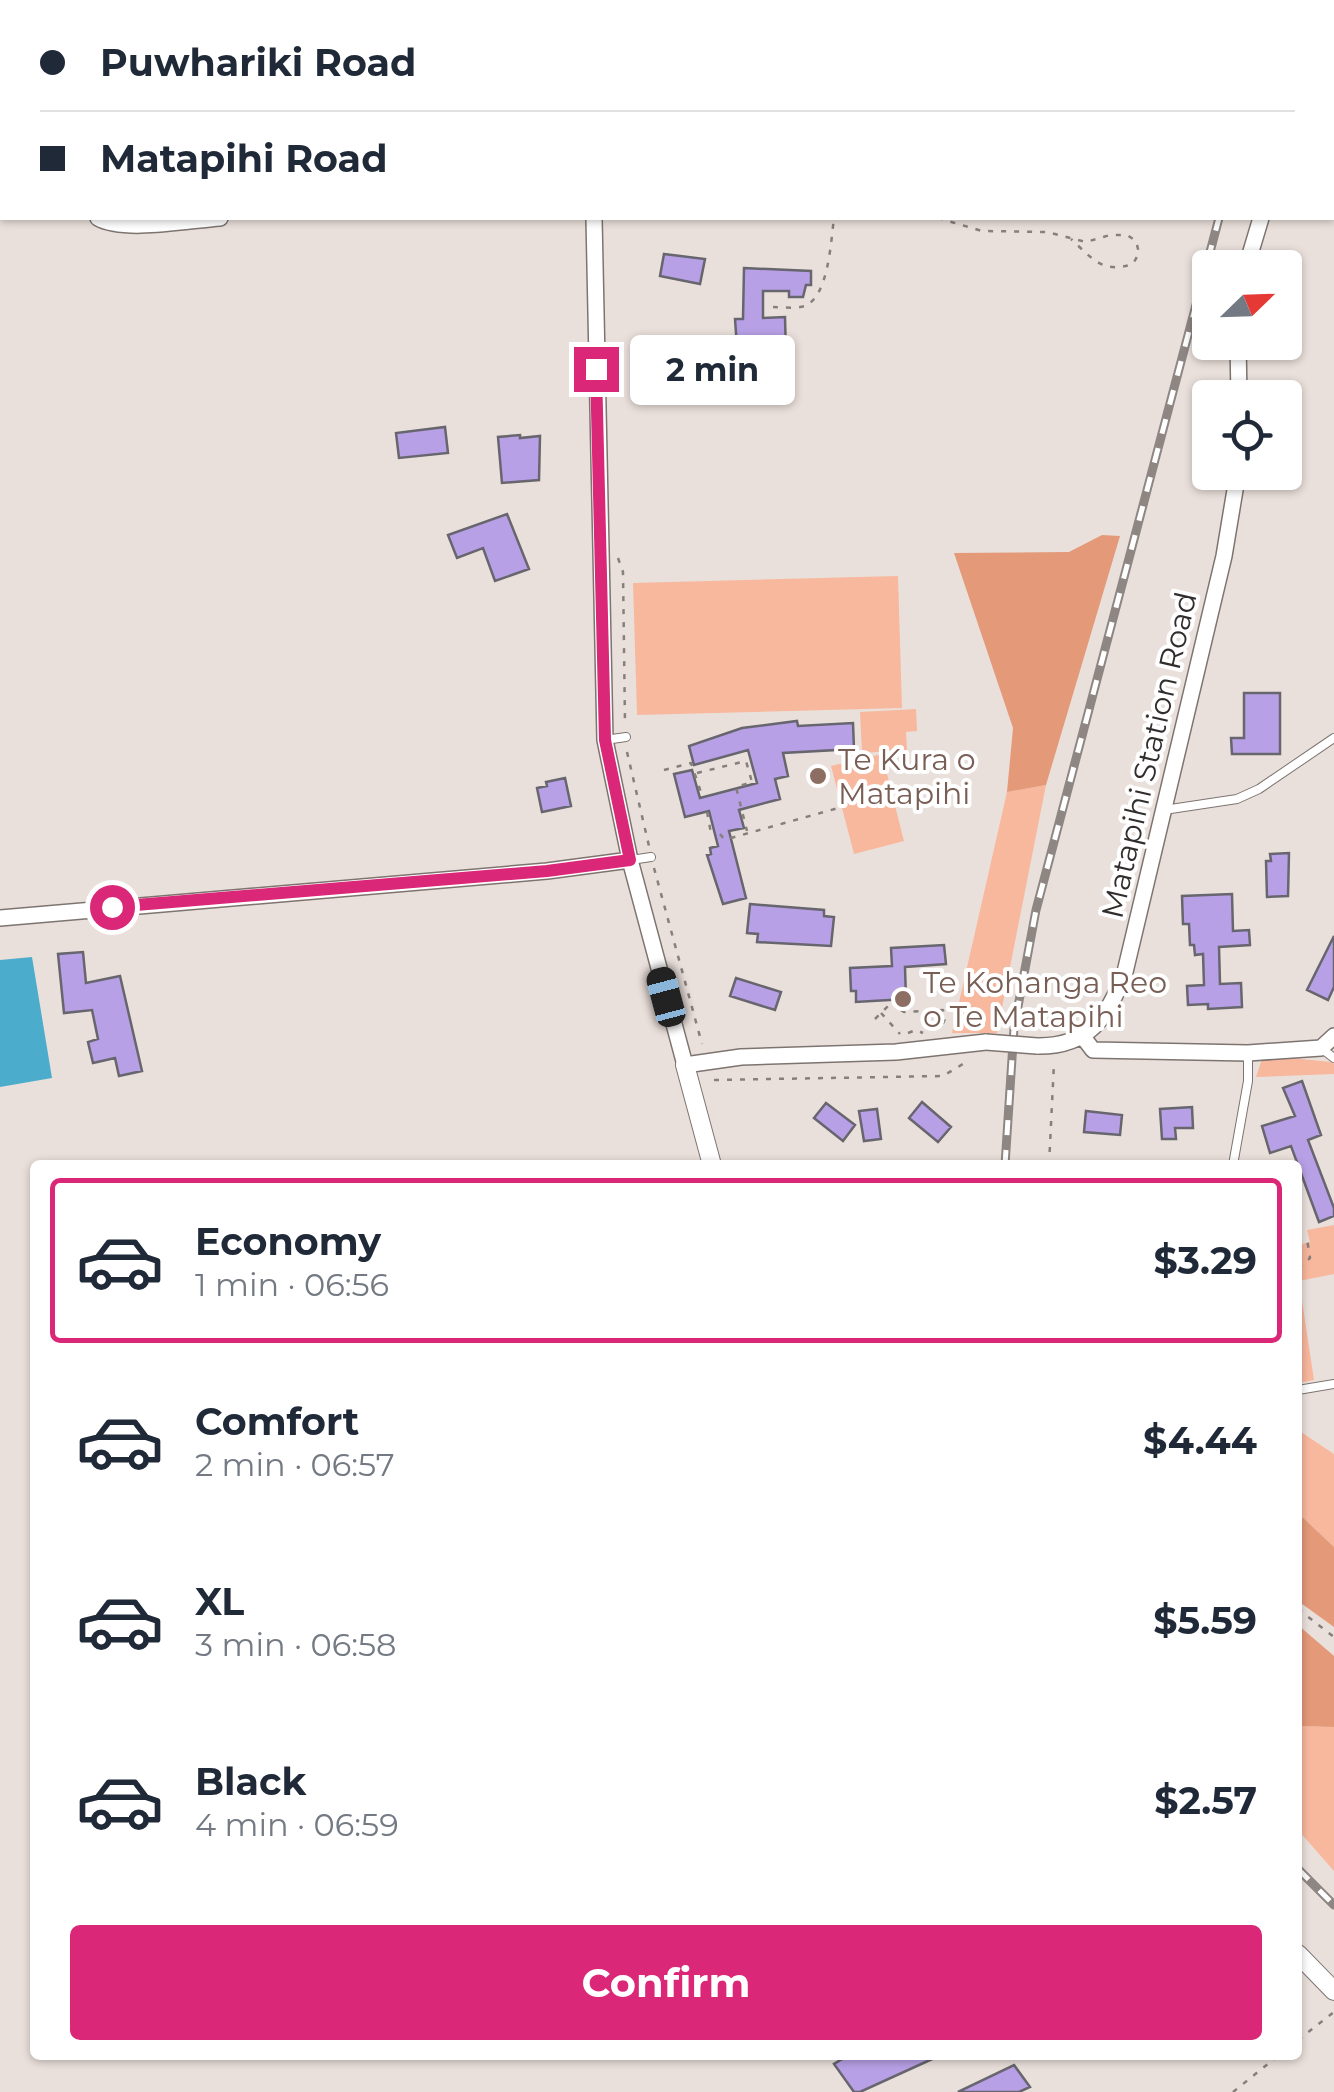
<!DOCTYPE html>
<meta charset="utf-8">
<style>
:root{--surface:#fff;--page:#f2f2f3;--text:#1f2937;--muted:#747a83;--line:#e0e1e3;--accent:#db2777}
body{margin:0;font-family:Montserrat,sans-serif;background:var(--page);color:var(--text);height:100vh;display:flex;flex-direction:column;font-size:38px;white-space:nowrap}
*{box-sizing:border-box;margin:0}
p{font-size:32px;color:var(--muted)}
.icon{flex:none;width:55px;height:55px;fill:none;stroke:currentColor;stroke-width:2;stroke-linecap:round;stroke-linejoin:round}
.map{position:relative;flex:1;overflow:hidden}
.drawer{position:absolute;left:30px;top:1160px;width:1272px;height:900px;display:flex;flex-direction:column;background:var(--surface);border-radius:10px;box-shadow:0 2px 8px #0004}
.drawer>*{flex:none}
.hud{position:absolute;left:0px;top:0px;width:1335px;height:220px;box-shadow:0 2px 8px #0004;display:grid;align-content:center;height:220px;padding:0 40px;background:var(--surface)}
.needle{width:65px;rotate:67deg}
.fabs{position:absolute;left:1192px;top:250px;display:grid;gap:20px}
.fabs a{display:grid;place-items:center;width:110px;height:110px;border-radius:10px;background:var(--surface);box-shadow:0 2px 8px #0004;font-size:50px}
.end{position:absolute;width:45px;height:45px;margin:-22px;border:12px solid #db2777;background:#fff;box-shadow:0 0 0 5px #fff}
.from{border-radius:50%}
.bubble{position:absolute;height:70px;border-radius:10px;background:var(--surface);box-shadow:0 2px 8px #0004;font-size:32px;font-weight:700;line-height:70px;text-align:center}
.car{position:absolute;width:30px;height:60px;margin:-30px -15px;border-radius:12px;box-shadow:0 0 8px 2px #0007;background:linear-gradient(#222 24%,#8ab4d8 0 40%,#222 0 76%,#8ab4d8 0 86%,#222 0)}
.hud b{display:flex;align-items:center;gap:35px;height:95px;font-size:38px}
.hud b+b{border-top:2px solid var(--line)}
.hud i{width:25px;height:25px;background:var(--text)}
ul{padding:18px 0 0;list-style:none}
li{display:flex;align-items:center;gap:30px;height:165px;margin:0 20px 15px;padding:0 20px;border:5px solid transparent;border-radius:10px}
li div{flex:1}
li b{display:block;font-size:38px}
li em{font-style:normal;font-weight:700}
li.current{border-color:var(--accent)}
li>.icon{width:90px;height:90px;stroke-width:1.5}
.primary-button{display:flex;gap:20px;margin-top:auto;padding:20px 40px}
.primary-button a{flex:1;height:115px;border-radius:10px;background:var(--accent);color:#fff;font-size:40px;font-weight:700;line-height:115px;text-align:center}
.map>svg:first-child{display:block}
</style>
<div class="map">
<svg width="1334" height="2092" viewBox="0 0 1334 2092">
<rect width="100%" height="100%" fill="#eae0db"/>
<path fill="#f8b89d" d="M898,576L902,708L637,715L633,583Z
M916,709L917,731L906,732L907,750L862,753L860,712Z
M882,754L904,841L854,854L831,766Z
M1046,785L997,1033H952L1007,792Z
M1272,1056L1331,1062L1334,1064V1074L1256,1077L1262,1059Z
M1334,1225V1274L1299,1281L1314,1380L1298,1383V1245L1310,1242L1307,1230Z
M1298,1430L1334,1454V1547L1298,1513Z
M1298,1726L1334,1727V1871L1298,1830Z"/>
<path fill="#e49979" d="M1102,535L1120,536L1046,785L1007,792L1013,728L954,553L1069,552Z
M1298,1513L1334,1547V1627L1298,1601Z
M1298,1625L1334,1656V1727L1298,1726Z"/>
<path fill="#4baccc" d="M32,957L52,1078L0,1087V960Z"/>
<path fill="#b8a0e6" stroke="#67656d" stroke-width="2.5" d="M664,254L705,259L700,284L660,276Z
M744,268L811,271V285H806L803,297H789V291H763V318L785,317L786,355L753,359V347H737L735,319H743Z
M445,427L448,453L399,458L396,433Z
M520,435V438L540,436L539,480L502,483L498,437Z
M507,514L529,569L495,581L483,548L457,558L448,535Z
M1244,693H1280V754H1232L1231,738H1244Z
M797,721L798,726L853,723L854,749L783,753L788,776L775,779L780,799L739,810L744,828L729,831L746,898L723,904L707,855L711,854L710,848L718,846L709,811L685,817L674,774L692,770L700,798L757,783L748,750L694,765L689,746L742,728Z
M565,778L571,806L542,812L537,788L547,786L546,782Z
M1289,853L1288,896L1267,897L1266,861H1271L1270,854Z
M1232,894L1233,931L1249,930L1250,945L1219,947L1220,984L1241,983L1242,1007L1208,1009V1004L1188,1005L1187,986L1204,985L1203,954L1195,955L1194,945H1190L1189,924H1183L1182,896Z
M750,904L824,910V916L834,917L831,946L757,942L758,934L747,933Z
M1334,936V987L1328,1000L1307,990Z
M944,945L946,964L905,967L906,999L856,1002V991H851L850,968L892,966L891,948Z
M83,952L86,983L120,976L142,1071L119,1076L115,1058L93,1063L88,1042L98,1039L92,1010L64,1013L58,954Z
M736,978L781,992L775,1010L730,996Z
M1302,1081L1321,1135L1308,1140L1334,1208V1216L1319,1222L1291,1146L1270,1153L1262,1126L1295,1116L1283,1088Z
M922,1102L951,1127L938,1142L909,1118Z
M826,1103L855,1125L843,1141L814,1118Z
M1192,1107L1193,1128H1175L1176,1139H1162L1160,1109Z
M877,1109L881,1139L864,1141L859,1111Z
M1086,1111L1122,1115L1120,1135L1084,1132Z
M849,2055H941L860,2092H854L834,2064Z
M1014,2065L1030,2087L1019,2092H958Z"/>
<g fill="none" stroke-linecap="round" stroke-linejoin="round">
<g stroke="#7d7470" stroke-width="10">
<path id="service" d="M1332,181H1334
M605,740L626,737
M1164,810L1237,799L1259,789L1334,738
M631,860L651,857
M1321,1048L1334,1058
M1233,1165L1248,1081V1053
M1298,1390L1334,1384"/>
</g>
<g stroke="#7d7470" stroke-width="18">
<path id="minor" d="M600,2V0
M1327,2L1328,0
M0,19L2,27
M98,218C124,233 189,220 220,218
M594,218L605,740L630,860L685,1065L741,1057L896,1052L986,1042
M1246,268L1261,218
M1238,342L1239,398
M0,918L547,871L630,860
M1083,1037L1093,1050L1248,1053L1321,1048L1334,1036
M1037,1046C1089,1047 1108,1017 1125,972L1224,556L1238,472"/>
</g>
<g stroke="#7d7470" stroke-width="20">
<path id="tertiary" d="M685,1065L712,1165
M1298,1954L1334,1991"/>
</g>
<path stroke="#867f7c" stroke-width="2.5" stroke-dasharray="5 8" stroke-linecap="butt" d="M0,88H2
M938,218L982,231L1047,232L1086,242L1110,235H1127L1136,241L1139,253L1133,264C1102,274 1093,259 1071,239
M773,307C782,307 796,309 805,306C829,296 831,239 834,218
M618,558L623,572L625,724
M627,752L649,846
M664,770L691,763L703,798
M697,773L746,761L752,782L736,787L747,831
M707,812L711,833
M720,834L724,839L731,838L842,807
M654,868L702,1044
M895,1000L896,1007L904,1012L943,1010L945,1019L940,1030
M881,1013L900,1034
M875,1019L889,1005V1001
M908,1033L916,1030L923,1033
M714,1080L943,1076L968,1061
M1049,1165L1054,1063
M1298,1268L1310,1258L1307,1239
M1298,1609L1334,1637
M1298,2040L1334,2012
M1233,2092L1279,2055"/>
<use href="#service" stroke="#fff" stroke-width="8"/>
<use href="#minor" stroke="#fff" stroke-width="15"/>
<use href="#tertiary" stroke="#fff" stroke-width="18"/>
<g stroke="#8d8683" stroke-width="9">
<path id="rail" d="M1278,2V0
M1005,1165L1014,1028L1036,910L1219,218
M1298,1869L1334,1905"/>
</g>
<use href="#rail" stroke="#fff" stroke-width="5" stroke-dasharray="15" stroke-linecap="butt"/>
<g stroke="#7d7470" stroke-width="18" stroke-linecap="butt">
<path id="minor-bridge" d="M986,1042L1037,1046"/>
</g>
<use href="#minor-bridge" stroke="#fff" stroke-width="15"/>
</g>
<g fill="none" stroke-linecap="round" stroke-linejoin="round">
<path stroke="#db2777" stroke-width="12" d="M112,907L547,871L630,860L605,740L596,369"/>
</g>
<g fill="#8d6e63" stroke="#fff" stroke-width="4">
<circle cx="818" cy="776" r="10"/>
<circle cx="903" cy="999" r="10"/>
</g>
<g text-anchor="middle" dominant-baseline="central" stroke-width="8" stroke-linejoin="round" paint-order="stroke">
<g font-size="30" fill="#312d2c" stroke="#fff">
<text transform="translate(1149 755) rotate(-77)">Matapihi Station Road</text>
</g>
<g font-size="30" fill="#785e54" stroke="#fff" text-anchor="start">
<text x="838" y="759">Te Kura o<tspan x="838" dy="34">Matapihi</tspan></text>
<text x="923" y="982">Te Kohanga Reo<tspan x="923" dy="34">o Te Matapihi</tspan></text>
</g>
</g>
</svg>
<div class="fabs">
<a><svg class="needle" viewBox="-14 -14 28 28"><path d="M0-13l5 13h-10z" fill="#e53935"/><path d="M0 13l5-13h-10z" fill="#747a83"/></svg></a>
<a><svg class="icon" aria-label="locate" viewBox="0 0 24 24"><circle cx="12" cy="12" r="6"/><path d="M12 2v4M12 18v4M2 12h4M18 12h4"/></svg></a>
</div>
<i class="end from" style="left:112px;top:907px"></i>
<i class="end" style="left:596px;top:369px"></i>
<div class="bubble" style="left:630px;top:335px;width:165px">2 min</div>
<i class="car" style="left:666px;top:997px;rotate:345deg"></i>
<div class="hud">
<b><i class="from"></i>Puwhariki Road</b>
<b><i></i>Matapihi Road</b>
</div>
<section class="drawer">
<ul>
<li class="current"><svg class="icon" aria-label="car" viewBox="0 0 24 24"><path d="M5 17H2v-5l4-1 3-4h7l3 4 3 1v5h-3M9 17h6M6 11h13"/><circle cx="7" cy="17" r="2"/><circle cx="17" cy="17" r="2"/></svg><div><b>Economy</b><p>1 min · 06:56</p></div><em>$3.29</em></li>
<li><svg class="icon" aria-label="car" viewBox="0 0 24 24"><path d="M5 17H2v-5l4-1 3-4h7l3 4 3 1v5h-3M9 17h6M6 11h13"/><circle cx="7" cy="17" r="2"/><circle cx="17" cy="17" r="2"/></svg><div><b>Comfort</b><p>2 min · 06:57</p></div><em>$4.44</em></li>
<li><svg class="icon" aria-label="car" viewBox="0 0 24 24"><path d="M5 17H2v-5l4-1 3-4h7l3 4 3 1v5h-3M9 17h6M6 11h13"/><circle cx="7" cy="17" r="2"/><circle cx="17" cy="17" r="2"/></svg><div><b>XL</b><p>3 min · 06:58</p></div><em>$5.59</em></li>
<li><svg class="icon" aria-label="car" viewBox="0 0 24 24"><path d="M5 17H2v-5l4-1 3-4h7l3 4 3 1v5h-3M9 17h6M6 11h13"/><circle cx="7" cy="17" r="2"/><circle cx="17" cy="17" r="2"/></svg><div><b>Black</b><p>4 min · 06:59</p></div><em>$2.57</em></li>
</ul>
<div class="primary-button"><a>Confirm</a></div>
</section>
</div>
